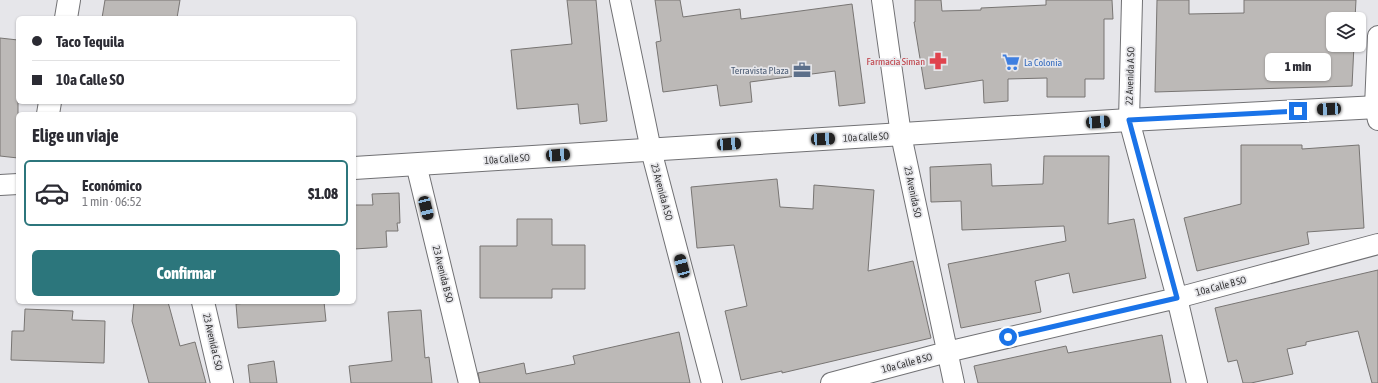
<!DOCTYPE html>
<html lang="es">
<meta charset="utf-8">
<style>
:root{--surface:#fff;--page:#f7f7f7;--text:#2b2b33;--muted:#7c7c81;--line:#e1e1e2;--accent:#2c767c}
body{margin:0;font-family:"Asap Condensed",sans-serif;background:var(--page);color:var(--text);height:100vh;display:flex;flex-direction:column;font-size:15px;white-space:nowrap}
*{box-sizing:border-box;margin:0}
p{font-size:13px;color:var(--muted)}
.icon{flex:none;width:22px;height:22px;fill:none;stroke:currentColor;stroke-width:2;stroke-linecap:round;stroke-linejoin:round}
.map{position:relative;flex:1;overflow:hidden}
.details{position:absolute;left:16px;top:112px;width:340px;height:192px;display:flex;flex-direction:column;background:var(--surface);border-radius:6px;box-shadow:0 1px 3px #0004}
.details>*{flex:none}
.banner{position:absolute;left:16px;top:16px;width:340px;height:88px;border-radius:6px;box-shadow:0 1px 3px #0004;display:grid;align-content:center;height:88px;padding:0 16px;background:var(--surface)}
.controls{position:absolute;left:1326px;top:12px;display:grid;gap:8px}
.controls a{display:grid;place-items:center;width:40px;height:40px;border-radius:6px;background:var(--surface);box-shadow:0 1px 3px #0004;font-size:20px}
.end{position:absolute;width:18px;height:18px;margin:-9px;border:5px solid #1a73e8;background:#fff;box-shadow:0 0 0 2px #fff}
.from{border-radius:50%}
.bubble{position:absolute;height:28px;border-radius:6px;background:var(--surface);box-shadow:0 1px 3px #0004;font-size:13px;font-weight:800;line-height:28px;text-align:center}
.car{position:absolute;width:12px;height:24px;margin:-12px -6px;border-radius:5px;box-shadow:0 0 3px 1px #0007;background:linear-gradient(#222 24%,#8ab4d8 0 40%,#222 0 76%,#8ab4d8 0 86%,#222 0)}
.banner b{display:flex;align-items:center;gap:14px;height:38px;font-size:15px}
.banner b+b{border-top:1px solid var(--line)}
.banner i{width:10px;height:10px;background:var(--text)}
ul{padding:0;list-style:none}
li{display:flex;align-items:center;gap:12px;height:66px;margin:0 8px 6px;padding:0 8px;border:2px solid transparent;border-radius:6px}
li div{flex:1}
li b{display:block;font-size:15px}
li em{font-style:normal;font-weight:800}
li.on{border-color:var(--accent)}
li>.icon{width:36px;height:36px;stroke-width:1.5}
h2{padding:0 16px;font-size:18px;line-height:48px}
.button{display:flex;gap:8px;margin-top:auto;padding:8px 16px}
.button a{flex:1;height:46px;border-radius:6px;background:var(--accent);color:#fff;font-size:16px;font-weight:800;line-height:46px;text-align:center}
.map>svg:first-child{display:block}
</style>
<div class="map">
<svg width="1378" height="383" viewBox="0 0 1378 383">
<rect width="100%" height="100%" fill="#e6e6ea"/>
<path fill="#bcb9b7" stroke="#787573" d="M105,0H180L177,18H102Z
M567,0H596L607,121L580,124L578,104L517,109L511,50L572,44Z
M655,0H680L683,17L740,9L741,19L852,4L865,103L839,106L835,71L750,82L752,102L720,106L717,85L663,92L656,42L661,41Z
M915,0H941L942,11L981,10V8L1046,5V0H1112L1113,19H1104V79H1085V97H1047V78L1008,79V101L984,103L983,80L925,89L914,22H915Z
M1157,0H1189V14L1244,13V0H1356L1355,19H1333V45H1354L1352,86L1155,92Z
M0,38L18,40V158L0,156Z
M1241,145H1302V149L1359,145L1364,228L1307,232L1309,244L1197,271L1184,218L1241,204Z
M1044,156H1109L1108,224L1134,219L1146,278L1073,293L1069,273L1035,281L1041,312L961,328L948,264L1066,241L1064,226L962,230L961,201L931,202L930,167L991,164L992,186L1043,184Z
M777,179L780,207L813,209L814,185L874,190L868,271L913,261L931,338L782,373V371L741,380L725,311L747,306L734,245L697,248L691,187Z
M399,193L400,223H397L398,231H386L387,247L354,249V205H373L372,194Z
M517,219H552V245H585V289H552V298H480V246H517Z
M1378,270V383H1372L1358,331L1306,342V345L1287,349L1293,374L1251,383H1243L1237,360L1228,362L1215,308Z
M134,302H168L180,346L195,342L206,383H149L132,321Z
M258,302H324L326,321L238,328L236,304Z
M25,309L73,311L72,320L105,321L104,363L11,360L12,331H24Z
M421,310L425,358L429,357L432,383H351L349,366L392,361L388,312Z
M679,332L690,383H480L478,373L524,363L526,374L575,364L573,356Z
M1162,335L1171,383H978L974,366L1066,346L1068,353Z
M274,361L277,383H250L248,365Z"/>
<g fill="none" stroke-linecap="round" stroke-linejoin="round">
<g stroke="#717174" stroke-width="22">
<path id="minor" d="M620,0L651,150L712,383
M882,0L901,135L954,383
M1132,0L1129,120L1177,298L1197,383
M1378,36L1375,107L1378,120
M416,164L469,383
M0,185L18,184
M831,383L947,352L1177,298L1378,244"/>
</g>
<g stroke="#717174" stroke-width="24">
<path id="tertiary" d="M66,18L69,0
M48,114L50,102
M354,168L1129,120L1378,107
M203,302L222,383"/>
</g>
<use href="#minor" stroke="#fff" stroke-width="20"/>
<use href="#tertiary" stroke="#fff" stroke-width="22"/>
</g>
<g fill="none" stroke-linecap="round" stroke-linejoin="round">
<path stroke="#1a73e8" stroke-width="5" d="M1008,337L1177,298L1129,120L1298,111"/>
</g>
<defs>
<g id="pharmacy-bare" transform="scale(1.38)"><path d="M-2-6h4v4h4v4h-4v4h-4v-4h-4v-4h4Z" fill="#e0444e" stroke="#e6e6ea" stroke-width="2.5" paint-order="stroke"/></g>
<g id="supermarket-bare" transform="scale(1.38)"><path d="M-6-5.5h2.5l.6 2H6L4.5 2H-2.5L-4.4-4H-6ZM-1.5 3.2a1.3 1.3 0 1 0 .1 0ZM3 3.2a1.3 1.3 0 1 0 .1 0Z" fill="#3f7fe0" stroke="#e6e6ea" stroke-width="2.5" paint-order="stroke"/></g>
<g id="office-bare" transform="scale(1.38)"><path d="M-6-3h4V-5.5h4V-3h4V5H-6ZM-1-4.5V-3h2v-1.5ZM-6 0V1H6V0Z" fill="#5c6f8a" stroke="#e6e6ea" stroke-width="2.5" paint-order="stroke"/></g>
</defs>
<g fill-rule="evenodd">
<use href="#pharmacy-bare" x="938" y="61"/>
<use href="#supermarket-bare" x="1011" y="62"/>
<use href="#office-bare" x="802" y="70"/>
</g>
<g text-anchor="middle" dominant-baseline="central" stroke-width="3.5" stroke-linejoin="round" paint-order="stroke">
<g font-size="10" fill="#be3a42" stroke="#e6e6ea" text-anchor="end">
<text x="925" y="61">Farmacia Siman</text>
</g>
<g font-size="10" fill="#366cbe" stroke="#e6e6ea" text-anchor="start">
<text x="1024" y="62">La Colonia</text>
</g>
<g font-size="10" fill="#4e5e75" stroke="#e6e6ea" text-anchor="end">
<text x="789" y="70">Terravista Plaza</text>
</g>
<g font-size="10" fill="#363637" stroke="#e6e6ea">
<text transform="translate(1130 76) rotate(-88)">22 Avenida A SO</text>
<text transform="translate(866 137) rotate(-3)">10a Calle SO</text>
<text transform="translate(507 159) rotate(-4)">10a Calle SO</text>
<text transform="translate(662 192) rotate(75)">23 Avenida A SO</text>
<text transform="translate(913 192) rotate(78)">23 Avenida SO</text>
<text transform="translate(443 274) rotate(76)">23 Avenida B SO</text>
<text transform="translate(1221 286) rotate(-15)">10a Calle B SO</text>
<text transform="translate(213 342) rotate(77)">23 Avenida C SO</text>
<text transform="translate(907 363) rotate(-15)">10a Calle B SO</text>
</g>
</g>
</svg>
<div class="controls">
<a><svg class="icon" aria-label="layers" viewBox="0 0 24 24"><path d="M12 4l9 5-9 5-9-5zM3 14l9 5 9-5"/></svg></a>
</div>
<i class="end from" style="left:1008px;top:337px"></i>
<i class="end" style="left:1298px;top:111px"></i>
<div class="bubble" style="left:1265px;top:53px;width:66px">1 min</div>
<i class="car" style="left:1329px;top:109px;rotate:267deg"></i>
<i class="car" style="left:1098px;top:122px;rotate:86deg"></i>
<i class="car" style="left:823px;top:139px;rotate:87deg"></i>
<i class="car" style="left:729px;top:144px;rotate:86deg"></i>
<i class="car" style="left:558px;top:155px;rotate:86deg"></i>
<i class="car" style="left:426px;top:208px;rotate:166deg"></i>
<i class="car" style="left:682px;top:266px;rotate:345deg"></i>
<div class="banner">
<b><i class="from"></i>Taco Tequila</b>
<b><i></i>10a Calle SO</b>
</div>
<section class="details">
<h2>Elige un viaje</h2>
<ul>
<li class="on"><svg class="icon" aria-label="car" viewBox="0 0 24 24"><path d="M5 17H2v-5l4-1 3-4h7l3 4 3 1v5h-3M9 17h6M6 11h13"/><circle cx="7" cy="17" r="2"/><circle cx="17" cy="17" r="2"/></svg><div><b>Económico</b><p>1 min · 06:52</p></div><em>$1.08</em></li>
</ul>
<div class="button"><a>Confirmar</a></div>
</section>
</div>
